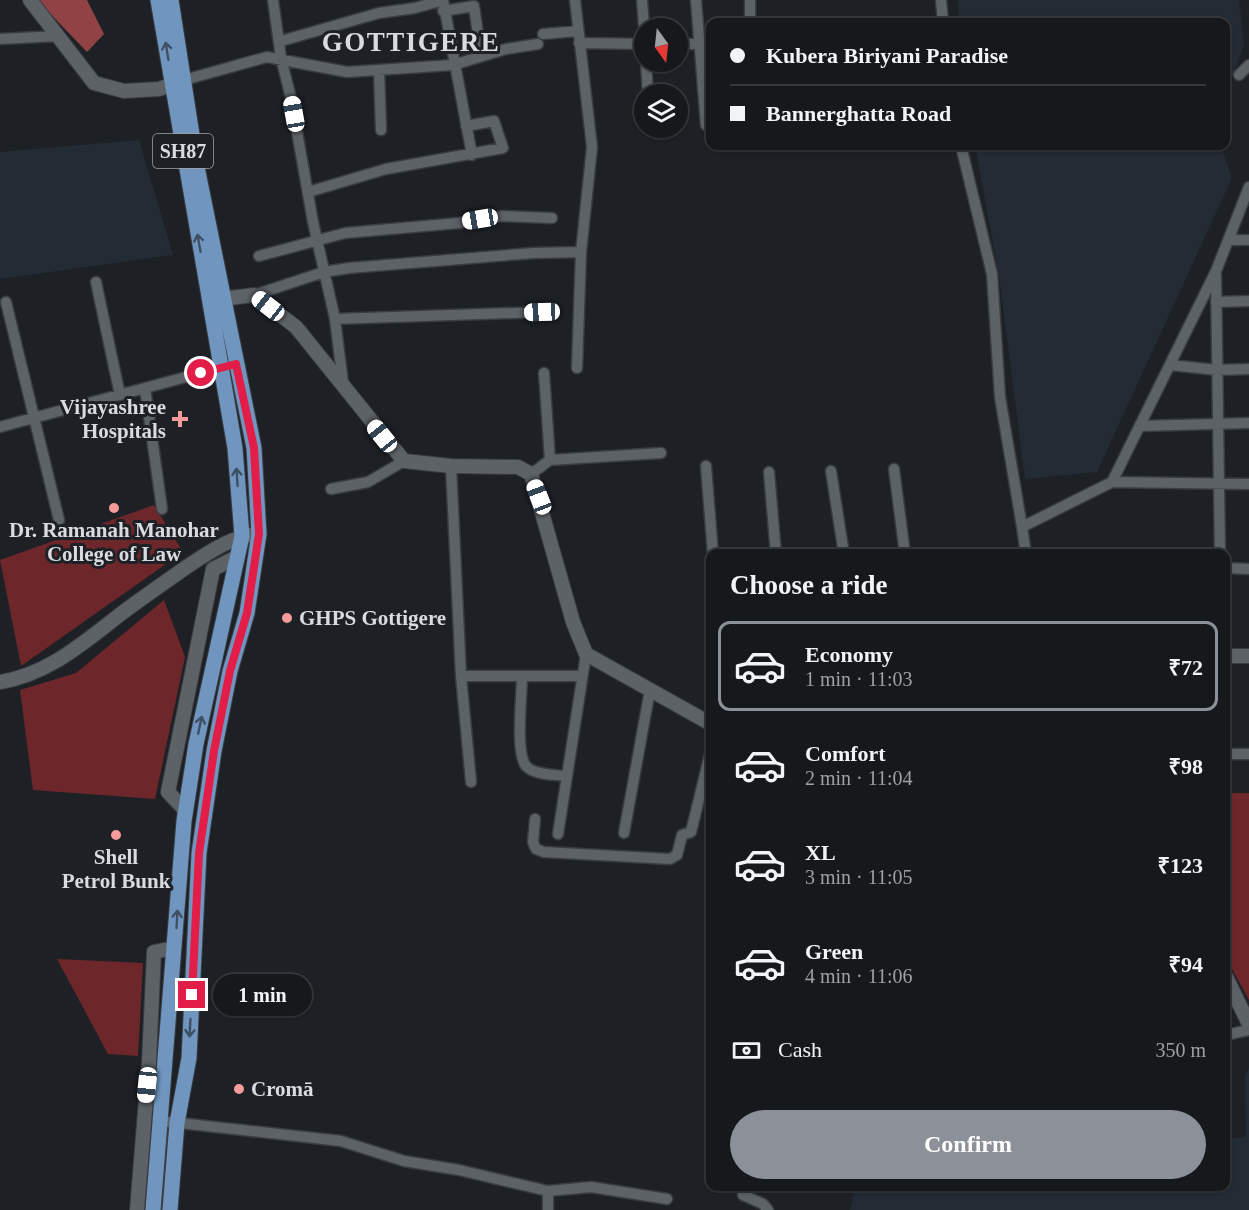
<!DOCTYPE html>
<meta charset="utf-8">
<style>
:root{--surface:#16191c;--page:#232629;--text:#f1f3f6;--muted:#9ea0a3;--line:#35383b;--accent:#8c9099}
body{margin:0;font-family:"Times New Roman",serif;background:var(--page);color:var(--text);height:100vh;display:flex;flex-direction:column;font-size:22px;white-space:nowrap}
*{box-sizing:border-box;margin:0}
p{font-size:20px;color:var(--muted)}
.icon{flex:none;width:33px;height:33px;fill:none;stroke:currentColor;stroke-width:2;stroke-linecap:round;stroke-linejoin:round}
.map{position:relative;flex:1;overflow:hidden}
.details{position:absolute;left:706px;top:549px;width:524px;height:642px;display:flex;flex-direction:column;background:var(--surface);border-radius:12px;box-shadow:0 2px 4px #0004,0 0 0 2px var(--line)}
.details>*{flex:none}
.banner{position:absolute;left:706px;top:18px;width:524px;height:132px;border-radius:12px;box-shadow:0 2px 4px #0004,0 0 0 2px var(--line);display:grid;align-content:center;height:132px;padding:0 24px;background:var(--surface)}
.needle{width:39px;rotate:165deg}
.buttons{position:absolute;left:634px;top:18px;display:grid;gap:12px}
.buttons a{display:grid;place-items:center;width:54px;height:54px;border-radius:50%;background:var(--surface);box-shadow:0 2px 4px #0004,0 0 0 2px var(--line);font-size:30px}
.end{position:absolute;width:27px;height:27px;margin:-14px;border:8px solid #e11d48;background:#fff;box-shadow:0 0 0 3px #fff}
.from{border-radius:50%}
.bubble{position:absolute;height:42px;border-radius:21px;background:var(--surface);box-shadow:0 2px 4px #0004,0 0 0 2px var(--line);font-size:20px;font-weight:600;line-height:42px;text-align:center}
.car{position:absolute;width:18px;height:36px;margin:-18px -9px;border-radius:8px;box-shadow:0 0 4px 2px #0007;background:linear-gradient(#fff 24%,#345 0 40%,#fff 0 76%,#345 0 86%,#fff 0)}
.banner b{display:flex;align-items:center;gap:21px;height:57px;font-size:22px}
.banner b+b{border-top:2px solid var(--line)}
.banner i{width:15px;height:15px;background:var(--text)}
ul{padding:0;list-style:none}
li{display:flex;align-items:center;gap:18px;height:90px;margin:0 12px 9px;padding:0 12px;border:3px solid transparent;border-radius:12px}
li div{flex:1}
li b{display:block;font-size:22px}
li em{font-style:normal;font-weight:600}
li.on{border-color:var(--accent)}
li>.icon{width:54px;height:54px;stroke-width:1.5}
h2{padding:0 24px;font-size:27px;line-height:72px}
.pay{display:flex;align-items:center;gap:15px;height:66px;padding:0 24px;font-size:22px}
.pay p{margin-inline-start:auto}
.primary-button{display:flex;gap:12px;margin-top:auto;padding:12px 24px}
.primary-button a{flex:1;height:69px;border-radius:36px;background:var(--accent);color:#fff;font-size:24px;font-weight:600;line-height:69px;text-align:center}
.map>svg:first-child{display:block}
</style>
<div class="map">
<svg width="1249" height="1210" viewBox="0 0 1249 1210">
<rect width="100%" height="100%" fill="#1d2126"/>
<path fill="#232b34" d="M958,0H1239L1244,44L1226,95V22H959Z
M139,140L173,255L0,279V152Z
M975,146H1221L1232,178L1097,472L1025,479L999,276Z
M1249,1068V1210H850L855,1187L1226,1186V1140L1246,1136L1245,1076Z"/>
<path fill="#6d272a" d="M154,505L183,552L21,666L0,560Z
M164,600L185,657L155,799L33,790L20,690L76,673Z
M1226,793H1249V1000L1226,958Z
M57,959L143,963L138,1056L108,1054Z"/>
<path fill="#914244" d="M37,0H87L104,34L87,52Z"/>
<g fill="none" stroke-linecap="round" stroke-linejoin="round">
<g stroke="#393c41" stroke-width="13">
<path id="minor" d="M273,0L281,58L291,98L313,222L335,319L343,383
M575,0L592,147L581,252L577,368
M642,0L645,39
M696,0L706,125
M750,0V22
M941,0L943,22
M443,11L474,6L481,56
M543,34L578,31
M0,39L58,36
M281,41L379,13L415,8L443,0L472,155
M579,43L645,44
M678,44H698
M646,62L648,94
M379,70L381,130
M1239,75L1249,65
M184,80L267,57L347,72L453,65L506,49L538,44
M651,128V130
M961,146L992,274L1000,397L1022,527
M308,192L386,169L503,148L494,121L466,126
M1228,240H1249
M259,256L345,233L459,223L502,216L552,218
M1216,275L1220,554
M96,282L120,395
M254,295L324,272L349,268L534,253L581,252
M6,302L59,520
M1216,302L1249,301
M335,319L542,312
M1170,365L1217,370L1249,369
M145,388L162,509
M1140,426L1249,423
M0,427L227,366
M550,460L661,453
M451,466L461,676L471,782
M706,466L713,554
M894,469L905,554
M831,471L844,554
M769,472L776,554
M531,474L550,460L544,373
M1112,482L1249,484
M331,489L368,482L404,461
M1026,554L1022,527L1112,482L1216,271L1249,187
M1226,568L1249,569
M461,676H582
M522,676C522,695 515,752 526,766C534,775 555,775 567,776
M1226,754H1249
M535,819L533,842L536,849L544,852L670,859L677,855L682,835L691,832L711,750
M624,833L650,690
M558,834L586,654
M1226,1035L1249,1030
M161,1121L341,1141L404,1161L459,1170L548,1191L591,1187L667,1199
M743,1195L763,1204L768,1210
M548,1210V1191"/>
</g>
<g stroke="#393c41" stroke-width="16">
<path id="tertiary" d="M30,0L94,83L124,91L159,89L183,81
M213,300L254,295L296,327L404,461L451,466L518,467L531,474L573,622L586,654L711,724
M1226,656H1249
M0,682C49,674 83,643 122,613C142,598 164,583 185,568C208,553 231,536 259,534
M185,810L168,792L213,569L237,557
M1226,977L1249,1024
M137,1210L149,1062L154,952L174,948"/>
</g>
<g stroke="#393c41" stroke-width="17">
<path id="primary" d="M153,1210L184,821L196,744L242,536L235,448L158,0
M170,1210L177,1123L189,1058L199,853L214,751L230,671L247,613L259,534L254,448L197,167L171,0"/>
</g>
<use href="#minor" stroke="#5d6267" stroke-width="10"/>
<use href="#tertiary" stroke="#5d6267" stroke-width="14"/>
<use href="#primary" stroke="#7096c0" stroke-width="15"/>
</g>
<defs><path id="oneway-shaft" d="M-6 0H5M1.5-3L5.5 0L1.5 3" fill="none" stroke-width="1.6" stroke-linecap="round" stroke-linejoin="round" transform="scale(1.5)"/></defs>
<g stroke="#3e5064">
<use href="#oneway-shaft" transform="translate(167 51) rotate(-99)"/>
<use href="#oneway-shaft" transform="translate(199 243) rotate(-100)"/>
<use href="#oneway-shaft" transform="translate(237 477) rotate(-94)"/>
<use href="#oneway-shaft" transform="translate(200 725) rotate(-78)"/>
<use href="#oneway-shaft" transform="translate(177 919) rotate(-87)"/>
<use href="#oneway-shaft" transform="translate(190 1028) rotate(93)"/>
</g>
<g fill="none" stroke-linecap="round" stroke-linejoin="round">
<path stroke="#e11d48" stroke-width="8" d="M192,995L199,853L214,751L230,671L247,613L259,534L254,448L236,364L201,373"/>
</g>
<g fill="#f59b9a" stroke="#1d2126" stroke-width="2">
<path d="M177 410h6v6h6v6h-6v6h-6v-6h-6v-6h6z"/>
<circle cx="114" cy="508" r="6"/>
<circle cx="287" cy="618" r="6"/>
<circle cx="116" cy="835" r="6"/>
<circle cx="239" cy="1089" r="6"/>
</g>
<g text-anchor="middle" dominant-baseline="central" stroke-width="6" stroke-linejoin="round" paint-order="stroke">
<rect fill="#1d2126" stroke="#a1a3a8" stroke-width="1.5" x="153" y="134" width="60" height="34" rx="4.5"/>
<g font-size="20" font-weight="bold" fill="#d9dbdf">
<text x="183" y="151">SH87</text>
</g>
<g font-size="21" font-weight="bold" fill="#d9dbdf" stroke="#1d2126">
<text x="166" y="407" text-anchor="end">Vijayashree<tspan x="166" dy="24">Hospitals</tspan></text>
<text x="114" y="530">Dr. Ramanah Manohar<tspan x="114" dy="24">College of Law</tspan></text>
<text x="299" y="618" text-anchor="start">GHPS Gottigere</text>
<text x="116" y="857">Shell<tspan x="116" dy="24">Petrol Bunk</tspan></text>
<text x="251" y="1089" text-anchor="start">Cromā</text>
</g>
<g font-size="27" font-weight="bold" letter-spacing="1.5" fill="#d9dbdf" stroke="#1d2126">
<text x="411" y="42">GOTTIGERE</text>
</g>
</g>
</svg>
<div class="buttons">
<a><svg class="needle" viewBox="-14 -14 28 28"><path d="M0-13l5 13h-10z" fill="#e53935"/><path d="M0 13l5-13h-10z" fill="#9ea0a3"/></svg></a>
<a><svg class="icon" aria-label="layers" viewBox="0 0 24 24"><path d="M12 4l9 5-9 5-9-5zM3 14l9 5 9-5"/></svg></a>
</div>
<i class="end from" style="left:201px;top:373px"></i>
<i class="end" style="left:192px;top:995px"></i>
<div class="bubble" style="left:213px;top:974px;width:99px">1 min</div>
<i class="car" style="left:294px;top:114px;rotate:350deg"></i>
<i class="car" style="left:480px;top:219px;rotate:261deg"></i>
<i class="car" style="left:268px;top:306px;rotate:308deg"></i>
<i class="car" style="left:542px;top:312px;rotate:268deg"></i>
<i class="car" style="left:382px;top:436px;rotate:321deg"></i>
<i class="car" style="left:539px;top:497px;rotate:339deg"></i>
<i class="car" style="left:147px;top:1085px;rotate:186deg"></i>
<div class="banner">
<b><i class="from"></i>Kubera Biriyani Paradise</b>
<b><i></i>Bannerghatta Road</b>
</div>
<section class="details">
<h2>Choose a ride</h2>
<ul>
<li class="on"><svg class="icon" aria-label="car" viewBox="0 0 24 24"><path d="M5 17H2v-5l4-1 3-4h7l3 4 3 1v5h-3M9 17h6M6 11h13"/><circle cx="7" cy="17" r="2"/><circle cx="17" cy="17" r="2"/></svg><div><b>Economy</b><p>1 min · 11:03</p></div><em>₹72</em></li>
<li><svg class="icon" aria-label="car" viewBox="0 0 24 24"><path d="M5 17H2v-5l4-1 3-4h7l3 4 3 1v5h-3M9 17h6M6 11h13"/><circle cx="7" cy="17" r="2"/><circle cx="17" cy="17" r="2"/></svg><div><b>Comfort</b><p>2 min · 11:04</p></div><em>₹98</em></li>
<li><svg class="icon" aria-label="car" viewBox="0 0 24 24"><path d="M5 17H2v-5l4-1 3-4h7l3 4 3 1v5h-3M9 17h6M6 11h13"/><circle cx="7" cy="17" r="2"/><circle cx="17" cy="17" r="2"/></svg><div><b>XL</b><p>3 min · 11:05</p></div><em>₹123</em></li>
<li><svg class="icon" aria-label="car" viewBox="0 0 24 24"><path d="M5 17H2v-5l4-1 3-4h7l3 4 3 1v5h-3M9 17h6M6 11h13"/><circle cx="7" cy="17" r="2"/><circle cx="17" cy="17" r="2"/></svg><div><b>Green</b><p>4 min · 11:06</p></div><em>₹94</em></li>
</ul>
<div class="pay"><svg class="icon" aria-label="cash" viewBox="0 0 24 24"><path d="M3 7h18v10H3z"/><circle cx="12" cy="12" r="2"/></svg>Cash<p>350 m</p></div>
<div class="primary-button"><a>Confirm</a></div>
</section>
</div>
